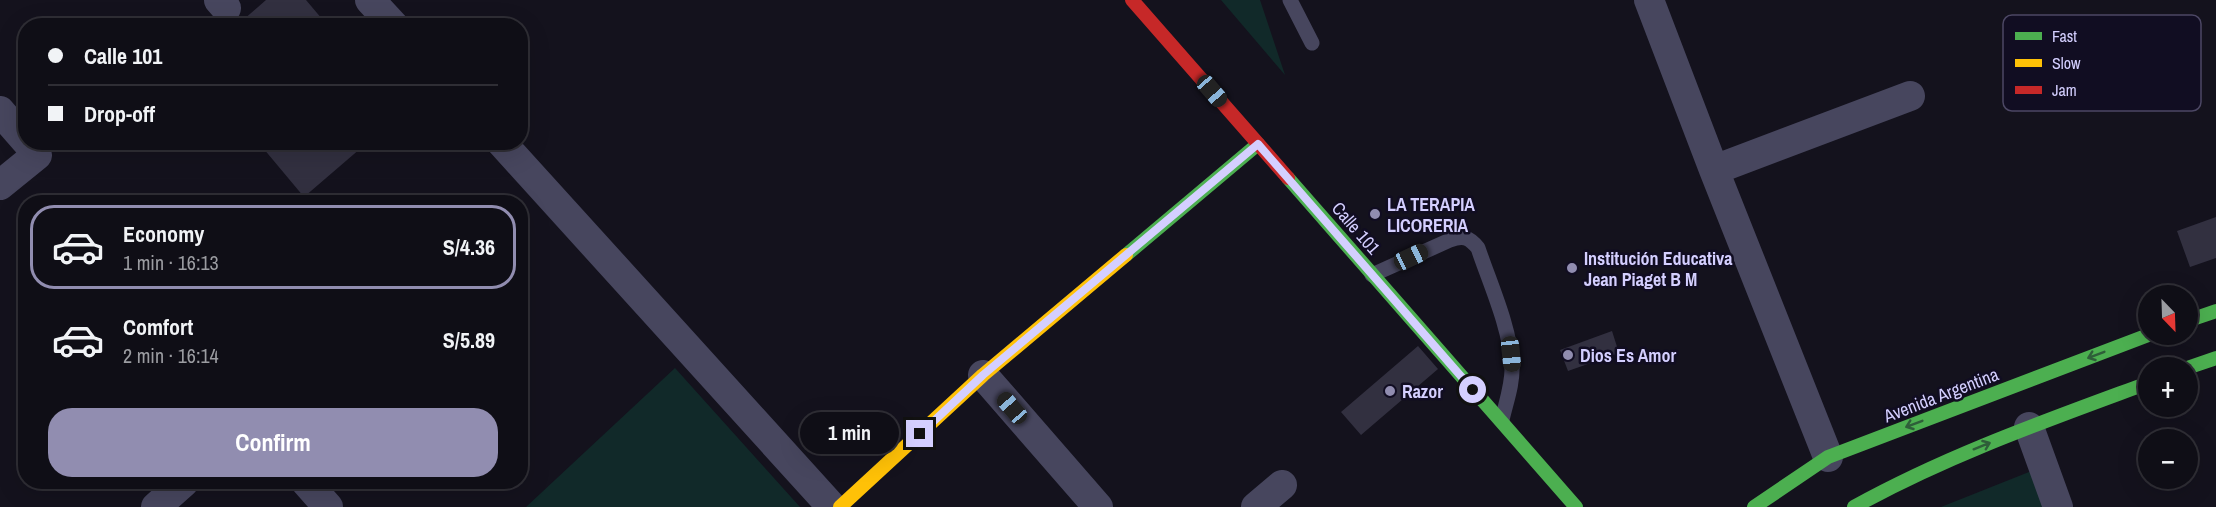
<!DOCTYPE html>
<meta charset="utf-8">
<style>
:root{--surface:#0f0e16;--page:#1d1c23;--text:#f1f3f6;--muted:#9b9ca1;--line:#2f2e35;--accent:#918db0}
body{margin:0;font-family:"Archivo Narrow",sans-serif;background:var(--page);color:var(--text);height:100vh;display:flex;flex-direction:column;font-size:22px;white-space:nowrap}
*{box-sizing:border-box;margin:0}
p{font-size:20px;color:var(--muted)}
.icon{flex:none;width:33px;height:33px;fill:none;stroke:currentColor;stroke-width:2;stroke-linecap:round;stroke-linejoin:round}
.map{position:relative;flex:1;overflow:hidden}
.side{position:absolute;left:18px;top:195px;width:510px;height:294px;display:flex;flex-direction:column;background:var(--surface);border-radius:24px;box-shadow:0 6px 24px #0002,0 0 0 2px var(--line)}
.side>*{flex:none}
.banner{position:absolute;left:18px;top:18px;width:510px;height:132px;border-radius:24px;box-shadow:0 6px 24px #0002,0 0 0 2px var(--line);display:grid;align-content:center;height:132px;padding:0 30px;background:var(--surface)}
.needle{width:39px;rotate:157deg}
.buttons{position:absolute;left:2138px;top:285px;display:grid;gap:12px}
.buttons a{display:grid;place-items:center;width:60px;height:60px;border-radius:50%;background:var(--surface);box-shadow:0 6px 24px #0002,0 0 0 2px var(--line);font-size:30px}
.end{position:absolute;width:27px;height:27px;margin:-14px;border:8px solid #d4cfff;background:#111;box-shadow:0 0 0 3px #111}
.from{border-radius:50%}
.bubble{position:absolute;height:42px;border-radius:21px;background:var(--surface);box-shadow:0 6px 24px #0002,0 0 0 2px var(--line);font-size:20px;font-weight:800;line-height:42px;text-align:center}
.car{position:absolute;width:18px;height:36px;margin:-18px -9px;border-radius:8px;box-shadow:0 0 4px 2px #0007;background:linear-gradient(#222 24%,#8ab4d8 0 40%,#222 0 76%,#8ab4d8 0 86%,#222 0)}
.banner b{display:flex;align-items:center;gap:21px;height:57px;font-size:22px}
.banner b+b{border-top:2px solid var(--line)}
.banner i{width:15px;height:15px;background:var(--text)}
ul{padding:10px 0 0;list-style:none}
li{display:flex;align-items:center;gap:18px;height:84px;margin:0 12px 9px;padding:0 18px;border:3px solid transparent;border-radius:24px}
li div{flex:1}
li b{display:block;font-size:22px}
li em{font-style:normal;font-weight:800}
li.selected{border-color:var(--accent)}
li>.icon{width:54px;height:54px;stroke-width:1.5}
.primary-button{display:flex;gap:12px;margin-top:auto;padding:12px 30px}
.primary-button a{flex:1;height:69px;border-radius:24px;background:var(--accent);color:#fff;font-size:24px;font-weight:800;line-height:69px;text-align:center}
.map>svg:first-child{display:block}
</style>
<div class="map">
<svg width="2216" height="507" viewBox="0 0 2216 507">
<rect width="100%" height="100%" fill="#14121d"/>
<path fill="#112929" d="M1221,0H1260L1285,75Z
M675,368L800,507H526Z
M2034,470L2049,507H1941Z"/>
<path fill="#323040" d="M266,0H306L328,26H236Z
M258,142H368L304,197Z
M2216,217V258L2190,267L2177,231Z
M1612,331L1619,353L1568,371L1560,350Z
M1418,346L1438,369L1361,435L1341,412Z"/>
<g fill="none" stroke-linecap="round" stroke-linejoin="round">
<path stroke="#47465e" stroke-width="15" d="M1290,0L1312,43
M1372,275L1450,240C1463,235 1469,237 1478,248C1490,284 1510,327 1512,365C1513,384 1506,402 1502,420"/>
<path stroke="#47465e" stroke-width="30" d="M219,0L226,8
M370,0L394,26
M1649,0L1714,170L1828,457
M0,111L26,141
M501,142L832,507
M1714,170L1910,96
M0,185L37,155L27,142
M983,375L1098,507
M2029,427L2058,507
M306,482L328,507
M156,507L184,482
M1256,507L1282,485"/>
<path stroke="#4caf50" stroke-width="14" d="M1288,178L1576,507
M1126,255L1258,144
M2187,321L2216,311
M2187,368L2216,358
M1754,507L1828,457L2151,334
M1854,507C1948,455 2048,420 2148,383"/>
<path stroke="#ffc107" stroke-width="14" d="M840,507L983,375L1126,255"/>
<path stroke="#c62828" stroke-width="14" d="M1132,0L1288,178"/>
</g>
<defs><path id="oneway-shaft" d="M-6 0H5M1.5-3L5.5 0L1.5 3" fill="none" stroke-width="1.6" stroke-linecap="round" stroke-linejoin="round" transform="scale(1.5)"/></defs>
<g stroke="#2e5e39">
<use href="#oneway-shaft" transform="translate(2096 355) rotate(159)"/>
<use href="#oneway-shaft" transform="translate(1914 424) rotate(159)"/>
<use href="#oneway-shaft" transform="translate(1982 446) rotate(-22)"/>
</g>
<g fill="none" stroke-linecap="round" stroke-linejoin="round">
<path stroke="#d4cfff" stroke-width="8" d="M920,434L983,375L1258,144L1473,390"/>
</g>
<g fill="#918db0" stroke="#110d22" stroke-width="2">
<circle cx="1375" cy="214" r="6"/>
<circle cx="1572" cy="268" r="6"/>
<circle cx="1568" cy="355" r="6"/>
<circle cx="1390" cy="391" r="6"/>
</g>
<g text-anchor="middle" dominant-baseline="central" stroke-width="5" stroke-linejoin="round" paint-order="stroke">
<g font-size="18" font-weight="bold" fill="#d4cfff" stroke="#110d22" text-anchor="start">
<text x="1387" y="204">LA TERAPIA<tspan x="1387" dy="21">LICORERIA</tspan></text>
<text x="1584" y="258">Institución Educativa<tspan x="1584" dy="21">Jean Piaget B M</tspan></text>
<text x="1580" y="355">Dios Es Amor</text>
<text x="1402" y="391">Razor</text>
</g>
<g font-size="18" fill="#d4cfff" stroke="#110d22">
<text transform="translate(1356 228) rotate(49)">Calle 101</text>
<text transform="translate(1941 395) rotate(-21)">Avenida Argentina</text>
</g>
</g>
<rect x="2003" y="15" width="198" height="96" rx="9" fill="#110d22" stroke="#4c4764" stroke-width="1.5"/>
<rect x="2015" y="32" width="27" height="8" fill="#4caf50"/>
<rect x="2015" y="59" width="27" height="8" fill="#ffc107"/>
<rect x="2015" y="86" width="27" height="8" fill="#c62828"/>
<g font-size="16" fill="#d4cfff">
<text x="2052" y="42">Fast</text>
<text x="2052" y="69">Slow</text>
<text x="2052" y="96">Jam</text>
</g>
</svg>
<div class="buttons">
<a><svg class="needle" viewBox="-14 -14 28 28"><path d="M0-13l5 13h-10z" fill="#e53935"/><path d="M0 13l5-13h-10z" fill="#9b9ca1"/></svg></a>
<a>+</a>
<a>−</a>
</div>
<i class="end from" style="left:1473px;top:390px"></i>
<i class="end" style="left:920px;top:434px"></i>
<div class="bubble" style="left:800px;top:412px;width:99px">1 min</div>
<i class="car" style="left:1212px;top:91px;rotate:139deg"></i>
<i class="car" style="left:1411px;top:257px;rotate:65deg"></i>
<i class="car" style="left:1511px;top:354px;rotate:174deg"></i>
<i class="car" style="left:1012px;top:408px;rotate:319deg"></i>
<div class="banner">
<b><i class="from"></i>Calle 101</b>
<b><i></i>Drop-off</b>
</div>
<section class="side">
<ul>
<li class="selected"><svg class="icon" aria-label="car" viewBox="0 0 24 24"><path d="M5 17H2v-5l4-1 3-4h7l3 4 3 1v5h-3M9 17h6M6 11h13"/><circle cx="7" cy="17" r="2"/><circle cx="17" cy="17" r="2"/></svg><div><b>Economy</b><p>1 min · 16:13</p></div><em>S/4.36</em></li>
<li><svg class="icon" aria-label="car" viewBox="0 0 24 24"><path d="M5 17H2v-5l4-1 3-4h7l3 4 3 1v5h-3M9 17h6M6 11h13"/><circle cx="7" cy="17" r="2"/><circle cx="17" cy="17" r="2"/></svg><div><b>Comfort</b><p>2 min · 16:14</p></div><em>S/5.89</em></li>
</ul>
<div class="primary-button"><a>Confirm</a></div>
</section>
</div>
